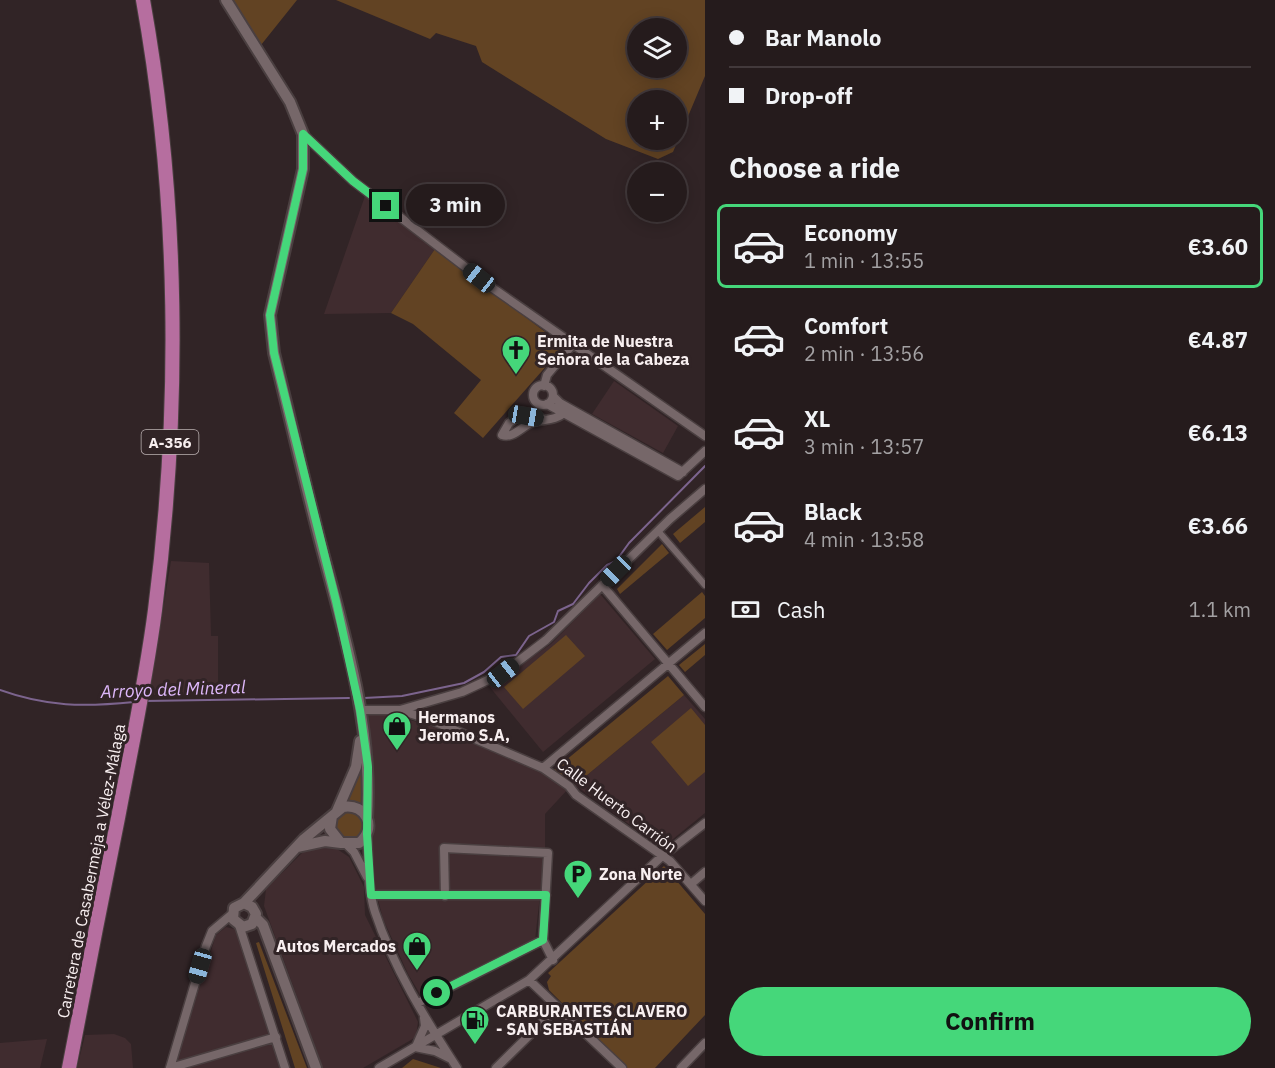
<!DOCTYPE html>
<meta charset="utf-8">
<style>
:root{--surface:#251b1c;--page:#312829;--text:#f1f3f6;--muted:#a3a1a3;--line:#42393b;--accent:#45d77a}
body{margin:0;font-family:"IBM Plex Sans",sans-serif;background:var(--page);color:var(--text);height:100vh;display:flex;flex-direction:column;font-size:22px;white-space:nowrap}
*{box-sizing:border-box;margin:0}
p{font-size:20px;color:var(--muted)}
.icon{flex:none;width:33px;height:33px;fill:none;stroke:currentColor;stroke-width:2;stroke-linecap:round;stroke-linejoin:round}
.map{position:relative;flex:1;overflow:hidden}
.side{display:flex;flex-direction:column;background:var(--surface);width:570px}
.side>*{flex:none}
.top-card{display:grid;align-content:center;height:132px;padding:0 24px;background:var(--surface)}
.buttons{position:absolute;left:627px;top:18px;display:grid;gap:12px}
.buttons a{display:grid;place-items:center;width:60px;height:60px;border-radius:50%;background:var(--surface);box-shadow:0 3px 15px #0003,0 0 0 2px var(--line);font-size:30px}
.end{position:absolute;width:27px;height:27px;margin:-14px;border:8px solid #45d77a;background:#111;box-shadow:0 0 0 3px #111}
.from{border-radius:50%}
.bubble{position:absolute;height:42px;border-radius:21px;background:var(--surface);box-shadow:0 3px 15px #0003,0 0 0 2px var(--line);font-size:20px;font-weight:700;line-height:42px;text-align:center}
.car{position:absolute;width:18px;height:36px;margin:-18px -9px;border-radius:8px;box-shadow:0 0 4px 2px #0007;background:linear-gradient(#222 24%,#8ab4d8 0 40%,#222 0 76%,#8ab4d8 0 86%,#222 0)}
.top-card b{display:flex;align-items:center;gap:21px;height:57px;font-size:22px}
.top-card b+b{border-top:2px solid var(--line)}
.top-card i{width:15px;height:15px;background:var(--text)}
ul{padding:0;list-style:none}
li{display:flex;align-items:center;gap:18px;height:84px;margin:0 12px 9px;padding:0 12px;border:3px solid transparent;border-radius:9px}
li div{flex:1}
li b{display:block;font-size:22px}
li em{font-style:normal;font-weight:700}
li.on{border-color:var(--accent)}
li>.icon{width:54px;height:54px;stroke-width:1.5}
h2{padding:0 24px;font-size:27px;line-height:72px}
.pay{display:flex;align-items:center;gap:15px;height:66px;padding:0 24px;font-size:22px}
.pay p{margin-inline-start:auto}
.cta{display:flex;gap:12px;margin-top:auto;padding:12px 24px}
.cta a{flex:1;height:69px;border-radius:36px;background:var(--accent);color:#111;font-size:24px;font-weight:700;line-height:69px;text-align:center}
main{display:flex;flex:1;min-height:0}
.map>svg:first-child{display:block}
</style>
<main>
<div class="map">
<svg width="705" height="1068" viewBox="0 0 705 1068">
<rect width="100%" height="100%" fill="#312426"/>
<path fill="#402c2f" d="M365,196L435,249L391,313L324,314Z
M614,381L678,426L663,453L592,414Z
M171,561L209,563L211,636H218V694L149,695Z
M600,594L655,659L543,752L489,686L551,644Z
M684,695L705,719V813L662,848L575,785Z
M371,712L423,723L542,770L568,789L545,814V850L535,940L423,999L408,974L383,919L374,884L367,715Z
M321,847L337,849L349,857L364,887L365,915L418,1022L416,1037L363,1068H323L264,906L266,889L305,850Z
M226,927L238,930L281,1068H174L216,935Z
M114,1034L125,1038L131,1044L133,1068H77L85,1035Z
M47,1039L40,1068H0V1043Z"/>
<path fill="#624323" fill-rule="evenodd" d="M233,0H297L261,45Z
M336,0H705V76L673,152L658,159L606,139L482,62L476,46L436,33L430,39ZM638,28H676V68H638ZM638,100H676V140H638Z
M435,249L564,346L483,438L454,413L481,380L413,324L391,313Z
M705,507V522L680,543L673,534Z
M662,544L669,553L620,594L617,589Z
M702,592L705,596V618L667,650L653,634Z
M566,635L585,656L523,709L504,687Z
M705,644V655L685,672L679,665Z
M668,676L684,695L575,785L554,770Z
M691,708L705,725V772L688,786L651,742Z
M363,765V804L347,800Z
M335 826a14 14 0 1 1 28 0a14 14 0 1 1-28 0Z
M664,866L705,914V1015L655,1068H627L549,990L547,982L551,976L548,973Z
M259,942L307,1068H295L256,943Z
M413,1059L441,1068H402Z"/>
<g fill="none" stroke-linecap="round" stroke-linejoin="round">
<path stroke="#7c648e" stroke-width="2" d="M0,690C47,707 84,707 134,702
M364,698L402,696L464,683L484,672L501,657L516,655L529,636L554,622L558,611L573,604L589,583L607,565L616,561L629,543L705,466
M145,701L349,698"/>
<g stroke="#4a3f40" stroke-width="9">
<path id="pedestrian" d="M658,531L705,585"/>
</g>
<g stroke="#4a3f40" stroke-width="11">
<path id="minor" d="M303,134L353,181L494,289L705,436
M533 395a10 10 0 1 1 20 0a10 10 0 1 1-20 0Z
M544,386L547,375L573,344
M553,396L560,403L683,472
M547,404L678,476L705,451
M543,419L519,416L509,423L502,435C513,439 522,426 533,422C544,419 556,421 565,412
M602,585L705,707
M360,710H399L431,720L543,768L569,786L576,795L670,861L705,901
M400,710L462,692L503,673L546,640L670,519L705,489
M543,768L705,633
M367,834C369,859 367,888 375,912C393,967 426,1020 457,1068
M347,845L354,852L367,877
M691,884L705,872
M371,895H546
M445,896L444,848L548,853L543,940
M239,925L285,1068
M529,980L622,1068
M418,1003L543,940L553,960
M417,1044L425,1026L424,1018
M415,1047L435,1051L451,1059
M170,1068L206,946L212,931L232,914
M170,1068L276,1037
M379,1068L529,980L661,857L705,823
M496,1068L557,1008
M681,1068L705,1043"/>
</g>
<g stroke="#4a3f40" stroke-width="14">
<path id="tertiary" d="M226,0L290,102L303,134V169L270,315L274,353C290,418 305,484 322,549C345,636 373,728 367,818
M337,811L356,767L360,741
M297,847L325,841L341,843
M244,903L252,907L256,914L252,924L243,927L233,919L234,908L244,903L304,839L343,807C366,803 378,828 359,843H341L330,829L332,816
M255,917L263,925L316,1068"/>
</g>
<g stroke="#4a3f40" stroke-width="16">
<path id="primary" d="M69,1068C85,985 101,901 118,818C131,749 146,680 155,610C181,409 179,200 143,0"/>
</g>
<use href="#pedestrian" stroke="#766769" stroke-width="6"/>
<use href="#minor" stroke="#766769" stroke-width="8"/>
<use href="#tertiary" stroke="#766769" stroke-width="10"/>
<use href="#primary" stroke="#b66e9f" stroke-width="14"/>
</g>
<g fill="none" stroke-linecap="round" stroke-linejoin="round">
<path stroke="#45d77a" stroke-width="8" d="M386,206L353,181L303,134V169L270,315L274,353L336,601L360,710L368,767L367,834L371,895H546L543,940L437,993"/>
</g>
<defs>
<g id="church-pin" transform="scale(1.5)"><path d="M0 17L-7.5 6A9.5 9.5 0 1 1 7.5 6Z" fill="#45d77a" stroke="#312426"/><path d="M-1.2-6h2.4v3.5h3.3v2.4h-3.3V6h-2.4V-.1h-3.3v-2.4h3.3Z" fill="#111"/></g>
<g id="shop-pin" transform="scale(1.5)"><path d="M0 17L-7.5 6A9.5 9.5 0 1 1 7.5 6Z" fill="#45d77a" stroke="#312426"/><path d="M-5-2.5h2.3a2.7 3.5 0 0 1 5.4 0H5L5.5 6h-11ZM-1.5-2.5h3a1.5 2.3 0 0 0-3 0Z" fill="#111"/></g>
<g id="parking-pin" transform="scale(1.5)"><path d="M0 17L-7.5 6A9.5 9.5 0 1 1 7.5 6Z" fill="#45d77a" stroke="#312426"/><path d="M-3.5-5.5H1a3.5 3.5 0 0 1 0 7H-1V5.5H-3.5ZM-1-3.4V-.6H.8a1.4 1.4 0 0 0 0-2.8Z" fill="#111"/></g>
<g id="fuel-pin" transform="scale(1.5)"><path d="M0 17L-7.5 6A9.5 9.5 0 1 1 7.5 6Z" fill="#45d77a" stroke="#312426"/><path d="M-5.5-6h7V0h2V4h1.3V-2.5L3-4.5l.8-.8L6-3V5H2.5V1h-1V6h-7ZM-4.2-4.7v3.2H.2V-4.7Z" fill="#111"/></g>
</defs>
<g fill-rule="evenodd">
<use href="#church-pin" x="516" y="350"/>
<use href="#shop-pin" x="397" y="726"/>
<use href="#parking-pin" x="578" y="874"/>
<use href="#shop-pin" x="417" y="946"/>
<use href="#fuel-pin" x="475" y="1020"/>
</g>
<g text-anchor="middle" dominant-baseline="central" stroke-width="6" stroke-linejoin="round" paint-order="stroke">
<rect fill="#312426" stroke="#bcb2b3" stroke-width="1.5" x="141.5" y="430" width="57" height="24" rx="4.5"/>
<g font-size="15" font-weight="bold" fill="#f8eff0">
<text x="170" y="442">A-356</text>
</g>
<g font-size="16" font-weight="bold" fill="#f8eff0" stroke="#312426" text-anchor="start">
<text x="537" y="341">Ermita de Nuestra<tspan x="537" dy="18">Señora de la Cabeza</tspan></text>
<text x="418" y="717">Hermanos<tspan x="418" dy="18">Jeromo S.A,</tspan></text>
<text x="599" y="874">Zona Norte</text>
<text x="396" y="946" text-anchor="end">Autos Mercados</text>
<text x="496" y="1011">CARBURANTES CLAVERO<tspan x="496" dy="18">- SAN SEBASTIÁN</tspan></text>
</g>
<g font-size="16" fill="#f8eff0" stroke="#312426">
<text transform="translate(617 805) rotate(37)">Calle Huerto Carrión</text>
<text transform="translate(91 871) rotate(-79)">Carretera de Casabermeja a Vélez-Málaga</text>
</g>
<g font-size="18" font-style="italic" fill="#ddb7fa" stroke="#312426">
<text transform="translate(173 689) rotate(-2)">Arroyo del Mineral</text>
</g>
</g>
</svg>
<div class="buttons">
<a><svg class="icon" aria-label="layers" viewBox="0 0 24 24"><path d="M12 4l9 5-9 5-9-5zM3 14l9 5 9-5"/></svg></a>
<a>+</a>
<a>−</a>
</div>
<i class="end from" style="left:437px;top:993px"></i>
<i class="end" style="left:386px;top:206px"></i>
<div class="bubble" style="left:406px;top:184px;width:99px">3 min</div>
<i class="car" style="left:479px;top:278px;rotate:308deg"></i>
<i class="car" style="left:526px;top:416px;rotate:100deg"></i>
<i class="car" style="left:616px;top:571px;rotate:225deg"></i>
<i class="car" style="left:503px;top:673px;rotate:52deg"></i>
<i class="car" style="left:200px;top:966px;rotate:196deg"></i>
</div>
<section class="side">
<div class="top-card">
<b><i class="from"></i>Bar Manolo</b>
<b><i></i>Drop-off</b>
</div>
<h2>Choose a ride</h2>
<ul>
<li class="on"><svg class="icon" aria-label="car" viewBox="0 0 24 24"><path d="M5 17H2v-5l4-1 3-4h7l3 4 3 1v5h-3M9 17h6M6 11h13"/><circle cx="7" cy="17" r="2"/><circle cx="17" cy="17" r="2"/></svg><div><b>Economy</b><p>1 min · 13:55</p></div><em>€3.60</em></li>
<li><svg class="icon" aria-label="car" viewBox="0 0 24 24"><path d="M5 17H2v-5l4-1 3-4h7l3 4 3 1v5h-3M9 17h6M6 11h13"/><circle cx="7" cy="17" r="2"/><circle cx="17" cy="17" r="2"/></svg><div><b>Comfort</b><p>2 min · 13:56</p></div><em>€4.87</em></li>
<li><svg class="icon" aria-label="car" viewBox="0 0 24 24"><path d="M5 17H2v-5l4-1 3-4h7l3 4 3 1v5h-3M9 17h6M6 11h13"/><circle cx="7" cy="17" r="2"/><circle cx="17" cy="17" r="2"/></svg><div><b>XL</b><p>3 min · 13:57</p></div><em>€6.13</em></li>
<li><svg class="icon" aria-label="car" viewBox="0 0 24 24"><path d="M5 17H2v-5l4-1 3-4h7l3 4 3 1v5h-3M9 17h6M6 11h13"/><circle cx="7" cy="17" r="2"/><circle cx="17" cy="17" r="2"/></svg><div><b>Black</b><p>4 min · 13:58</p></div><em>€3.66</em></li>
</ul>
<div class="pay"><svg class="icon" aria-label="cash" viewBox="0 0 24 24"><path d="M3 7h18v10H3z"/><circle cx="12" cy="12" r="2"/></svg>Cash<p>1.1 km</p></div>
<div class="cta"><a>Confirm</a></div>
</section>
</main>
